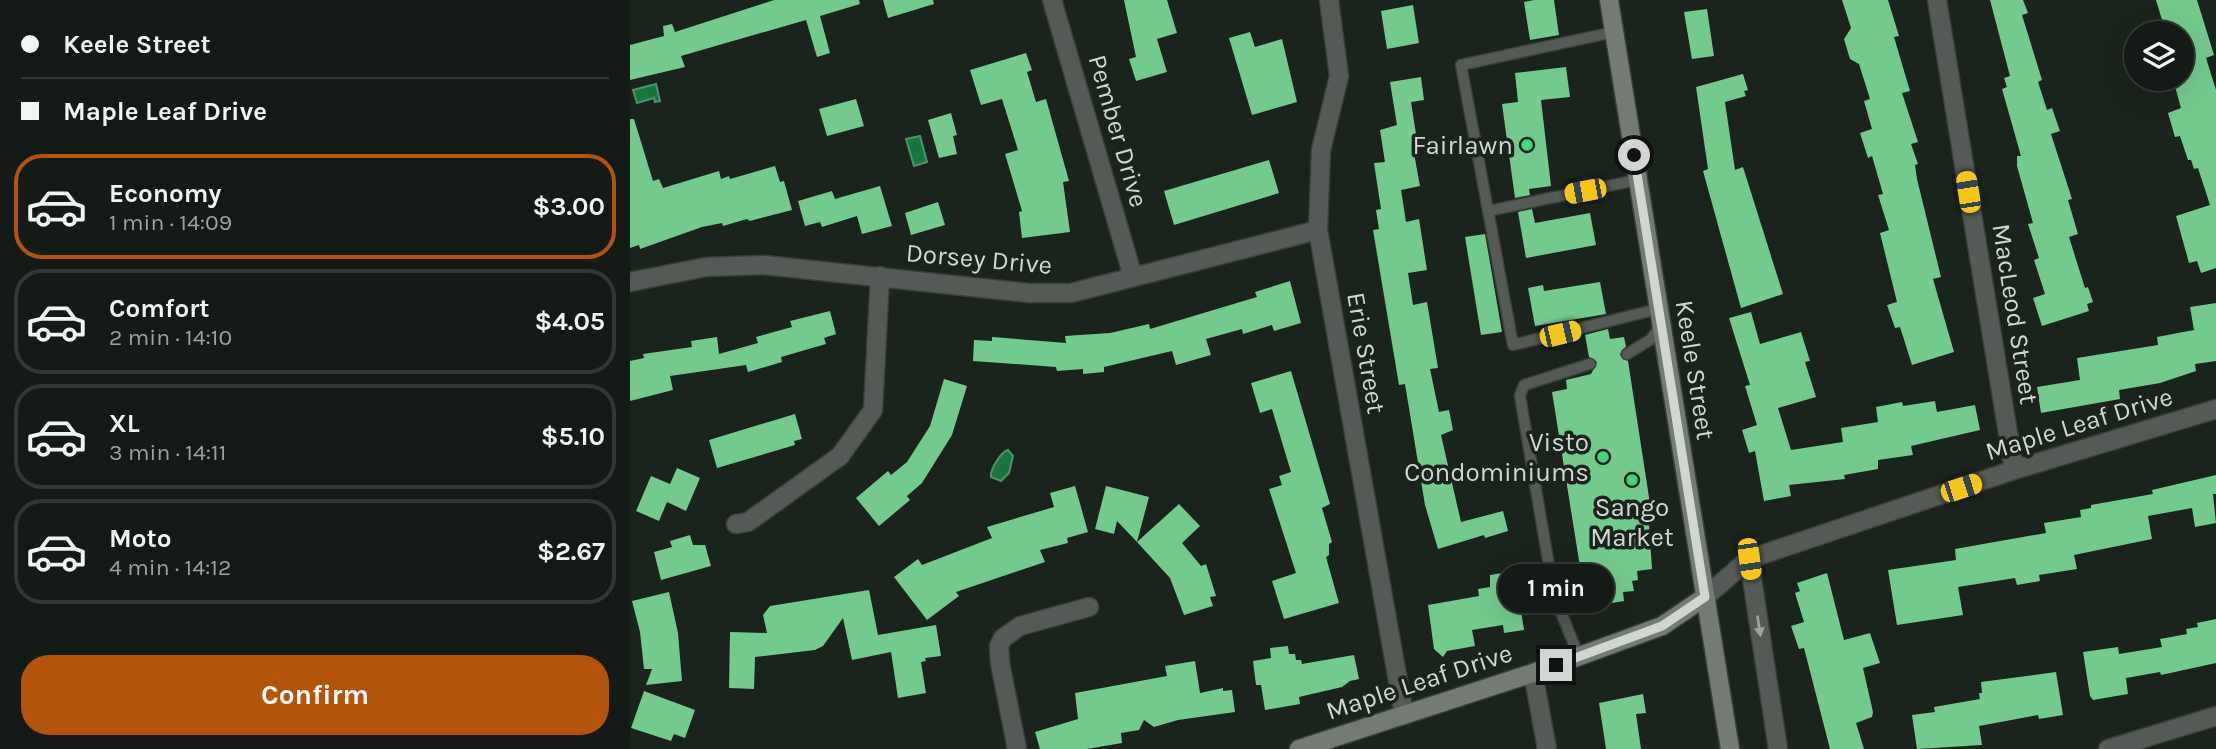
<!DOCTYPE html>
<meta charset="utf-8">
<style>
:root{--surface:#141a16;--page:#212723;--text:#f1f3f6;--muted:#9da1a1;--line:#333835;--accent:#b45309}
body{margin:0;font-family:Karla,sans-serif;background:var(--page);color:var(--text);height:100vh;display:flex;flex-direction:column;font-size:26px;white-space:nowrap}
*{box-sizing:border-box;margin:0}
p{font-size:23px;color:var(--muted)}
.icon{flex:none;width:38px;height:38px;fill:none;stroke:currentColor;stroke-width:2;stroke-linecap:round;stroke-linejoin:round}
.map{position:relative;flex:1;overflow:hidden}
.drawer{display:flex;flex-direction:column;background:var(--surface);width:630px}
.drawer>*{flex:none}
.banner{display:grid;align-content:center;height:154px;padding:0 21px;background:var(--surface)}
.fabs{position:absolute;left:1494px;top:21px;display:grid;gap:14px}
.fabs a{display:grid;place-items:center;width:70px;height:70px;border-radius:50%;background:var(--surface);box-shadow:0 7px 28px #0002,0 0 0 2px var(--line);font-size:35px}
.end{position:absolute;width:32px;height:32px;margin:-16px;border:9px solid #d0d6d1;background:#111;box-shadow:0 0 0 4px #111}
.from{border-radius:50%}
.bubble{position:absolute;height:49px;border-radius:24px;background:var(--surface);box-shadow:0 7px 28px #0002,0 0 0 2px var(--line);font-size:23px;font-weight:700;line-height:49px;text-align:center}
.car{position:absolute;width:21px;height:42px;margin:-21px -10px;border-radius:9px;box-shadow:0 0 5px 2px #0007;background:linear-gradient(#f5c518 24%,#345 0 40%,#f5c518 0 76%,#345 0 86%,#f5c518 0)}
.banner b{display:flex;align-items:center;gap:24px;height:66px;font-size:26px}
.banner b+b{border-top:2px solid var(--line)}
.banner i{width:18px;height:18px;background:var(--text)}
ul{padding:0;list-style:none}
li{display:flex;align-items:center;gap:21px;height:105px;margin:0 14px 10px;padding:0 7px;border:4px solid var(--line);border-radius:28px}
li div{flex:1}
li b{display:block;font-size:26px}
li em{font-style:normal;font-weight:700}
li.on{border-color:var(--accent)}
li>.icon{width:63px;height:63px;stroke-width:1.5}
.primary-button{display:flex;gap:14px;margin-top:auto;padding:14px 21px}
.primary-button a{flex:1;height:80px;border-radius:28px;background:var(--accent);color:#fff;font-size:28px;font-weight:700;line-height:80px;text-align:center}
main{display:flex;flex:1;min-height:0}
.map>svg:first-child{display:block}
</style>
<main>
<section class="drawer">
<div class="banner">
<b><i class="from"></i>Keele Street</b>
<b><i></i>Maple Leaf Drive</b>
</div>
<ul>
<li class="on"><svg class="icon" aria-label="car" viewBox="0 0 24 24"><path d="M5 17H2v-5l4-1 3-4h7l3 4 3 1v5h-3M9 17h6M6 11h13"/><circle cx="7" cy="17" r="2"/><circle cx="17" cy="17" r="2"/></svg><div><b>Economy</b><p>1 min · 14:09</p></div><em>$3.00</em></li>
<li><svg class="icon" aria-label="car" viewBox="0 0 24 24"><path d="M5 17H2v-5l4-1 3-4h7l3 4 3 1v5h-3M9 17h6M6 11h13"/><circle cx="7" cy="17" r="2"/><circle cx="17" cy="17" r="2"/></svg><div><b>Comfort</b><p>2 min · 14:10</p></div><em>$4.05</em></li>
<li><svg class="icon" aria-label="car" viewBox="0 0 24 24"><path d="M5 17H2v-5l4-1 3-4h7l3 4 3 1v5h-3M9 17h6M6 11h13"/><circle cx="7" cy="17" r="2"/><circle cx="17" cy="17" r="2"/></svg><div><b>XL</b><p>3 min · 14:11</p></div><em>$5.10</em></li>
<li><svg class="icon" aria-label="car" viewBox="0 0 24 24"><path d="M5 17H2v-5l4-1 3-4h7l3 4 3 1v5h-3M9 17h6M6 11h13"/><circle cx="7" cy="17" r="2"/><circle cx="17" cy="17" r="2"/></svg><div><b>Moto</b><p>4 min · 14:12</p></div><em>$2.67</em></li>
</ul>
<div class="primary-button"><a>Confirm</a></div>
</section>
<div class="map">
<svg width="1586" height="749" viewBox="0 0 1586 749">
<rect width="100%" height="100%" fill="#1b231d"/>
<path fill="#17773f" stroke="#4e946b" stroke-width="2" d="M26,84L30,101L25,102L24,98L7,103L3,90Z
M290,136L297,162L284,166L276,139Z
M378,450L383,456L379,473L371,481L361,477C360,469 371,452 378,450Z"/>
<path fill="#73ca8d" d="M144,0H229L230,4L190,16L200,53L187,57L176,20L51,56L55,67L0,80V45L34,36L33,26L42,24L45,32Z
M253,0H303L304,4L258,18Z
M494,0H537L547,33L527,39L537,72L506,81L499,59L506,57Z
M904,0H924L929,35L900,40L894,2Z
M1212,0H1258L1269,36L1264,37L1280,91L1272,93L1288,142L1281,144L1288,164L1285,165L1287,179L1311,277L1303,279L1324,352L1282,365L1270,327L1265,328L1257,305L1267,302L1250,233L1259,230L1248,195L1253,194L1242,156L1238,158L1230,133L1242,129L1234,101L1240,99L1229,64L1220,59L1214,39L1221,28Z
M1360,0H1393L1398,13L1392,15L1412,80L1408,82L1417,110L1422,108L1430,131L1421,134L1442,199L1438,200L1448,234L1439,237L1455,288L1458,287L1463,302L1457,304L1459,311L1412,326L1403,298L1415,294L1404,260L1409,258L1398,224L1403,223L1387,166V156H1391L1372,89L1377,87L1374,78L1380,76Z
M1526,0H1567L1584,55L1576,58L1586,90V268L1571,273L1567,261L1559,263L1546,216L1580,205L1568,168L1564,169L1561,160H1558L1550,136L1545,137L1538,113L1551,108L1543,79H1552V33H1536Z
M783,5L789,43L757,49L751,11Z
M1077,9L1084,56L1062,59L1054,12Z
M620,32L625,47L652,39L667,102L622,115L599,38Z
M396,53L402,70L397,72L406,102L416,99L439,181L433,182L440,232L392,238L389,212L392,211L375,154L388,150L372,99L351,105L340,70Z
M936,67L940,97L911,100L921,186L899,189L900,195L885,198L872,104L888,102L885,73Z
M1113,74L1118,90L1114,91L1116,96L1095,102L1105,170L1113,167L1153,294L1111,308L1073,171L1078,169L1066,87Z
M791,77L794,100L781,102L788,147L783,148L790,186L771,190L776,222L789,219L797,270L778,273L783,305L797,302L808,368L800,369L809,412L819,410L823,430L811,435L831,522L873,511L878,531L855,538L854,535L808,549L795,505L775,384L769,385L743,230L749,229L746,210L751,209L744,163L755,162L750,130L767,125L760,82Z
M226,99L234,126L197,136L189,109Z
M321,113L327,135L323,136L327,154L309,158L298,120Z
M0,119H4L23,181L29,179L33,188L89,171L91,179L99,176L100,179L145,166L150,182L154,181L162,210L120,221L117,219L93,226L92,223L72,227L10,249L9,245L0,248Z
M639,160L649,193L544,225L534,191Z
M250,186L262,226L232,234L227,216L192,227L190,222L175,226L168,201L202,191L205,199Z
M308,202L315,225L281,235L275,213Z
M902,209L905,223L960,213L966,245L896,258L888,212Z
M855,234L872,332L851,335L835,237Z
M660,281L671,323L644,331L642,325L613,334L612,329L576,339L581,355L546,365L542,351L474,367V372L453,374V369L427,371L426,367L343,361L344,340L362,341V337L436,343L435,336L480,333L519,324L520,329L627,297L625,292Z
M970,282L976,314L905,326L898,288L913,285L914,291Z
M1586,303V361L1565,364L1566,371L1530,383L1489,390L1490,399L1411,413L1407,387L1450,380L1447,358L1528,345L1527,337L1564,330L1560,307Z
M200,311L206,334L194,338L196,344L151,357L152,362L118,372L116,365L40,376L43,390L0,401V361L14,358L13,354L62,347L61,341L87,337L89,354L128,343L126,337L162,327L160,321Z
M1121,312L1130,344L1171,332L1180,361L1175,362L1186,397L1148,408L1161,450L1213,442L1211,428L1248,422L1246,407L1272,402L1273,406L1305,401L1307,412L1345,405L1350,430L1281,446L1283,455L1248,460V469L1214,475L1215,479L1159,485L1161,496L1134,501L1125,451L1119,453L1112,430L1127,425L1115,386L1120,385L1099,318Z
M978,329L980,339L994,337L996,346L990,355L998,361L1023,523L1019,524L1022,569L1007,571L1008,580L1002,581L1004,591L993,592L994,601L970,605L968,596L955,598L922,392L937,389L936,380L961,374L967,362L959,357L955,335Z
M661,371L700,504L692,508L702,542L699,544V555L696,557L709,603L654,619L642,581L666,573L639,489L652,485L649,476L661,472L642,409L630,413L621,383Z
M314,379L337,386L322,435L292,483L277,496L280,500L249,526L226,498L258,471L261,475L277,462L300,426Z
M165,414L172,439L164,441L165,445L87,468L79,440Z
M47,468L70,478L56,511L37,502L29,521L6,511L21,476L40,484Z
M1586,475V494H1583L1586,523L1565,527L1562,508L1518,516L1522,539L1444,555L1447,569L1409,575L1410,581L1387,585L1385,578L1328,587L1333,615L1267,625L1258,570L1326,560L1325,549L1416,533L1414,523L1451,517L1450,510L1461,508V505L1523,494L1522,490Z
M445,486L458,532L437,538L438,543L410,550L415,562L326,592L329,596L297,620L264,577L288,559L292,565L362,538L357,527L424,507L420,493Z
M476,486L519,497L507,542L487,521L484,534L465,529Z
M549,504L570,526L552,543L571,566L576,564L586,596L580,597L583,606L554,615L540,578L507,542Z
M60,535L63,545H75L81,566L31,580L24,552L42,547L40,541Z
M885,571L894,630L874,633L873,625L842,630L845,646L817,651L813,657L804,649L798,605L849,596L848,589L860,587V575Z
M1197,573L1214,640L1240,633L1250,663L1233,668L1243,712L1242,717L1226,723L1234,749H1200L1174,648L1169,649L1161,626L1174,622L1165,593L1170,591L1167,583Z
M239,590L248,635L306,625L311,656L295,658L296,661L291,662L296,693L268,698L261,652L222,660L213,618L193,646L185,650L125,657L124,689L99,688L100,632L137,633L133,615L140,606Z
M39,592L48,633L52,681L16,685L22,669H14L10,632L2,601Z
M1586,619V663L1531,675L1530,672L1496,678L1498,694L1463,700L1460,696L1453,652L1488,647L1489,654L1532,647L1530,639L1557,634L1556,629L1568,627L1567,623Z
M658,646L659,654H665L666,660H671L672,664L724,655L729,679L720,681L712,687L669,697L670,704L635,710L631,685H626L623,661L641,658L640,648Z
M565,661L570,693L593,688V691L602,690L605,712L548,720L524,727L514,720L509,730L491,733L492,743L457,749H410L405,732L448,719L445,693L537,676L535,666Z
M1426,672L1433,715L1409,719L1408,715L1349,726L1352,745L1287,749L1282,715L1305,712L1304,707L1350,699L1349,693H1352L1351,682Z
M14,691L65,710L55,738L44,734L41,741L1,728Z
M1013,694L1016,713L1006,714L1011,749H976L969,703Z"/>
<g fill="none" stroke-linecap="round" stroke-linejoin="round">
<g stroke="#38403a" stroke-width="13">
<path id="lane" d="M984,32L831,65L883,345L1028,309
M858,211L1007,180
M997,354L1020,340L1031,326
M949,657L924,595L890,396L894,385L960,364"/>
</g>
<g stroke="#38403a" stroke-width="21">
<path id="street" d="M422,0L503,277
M699,0L709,76L691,150L688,230L774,715
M1307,0L1384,470
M0,282L76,267L134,265L399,293H441L688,230
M106,524L118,522L210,456L243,410L250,276
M1119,559L1148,749
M1075,597L1119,559L1384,470L1586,409
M903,673L917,749
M387,749L370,663L369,646L373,638L390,626L459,607
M1478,749L1586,716"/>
</g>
<g stroke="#38403a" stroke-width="21">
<path id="secondary" d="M979,0L1100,749
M669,749L903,673L1032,626L1075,597"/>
</g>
<use href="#lane" stroke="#565a57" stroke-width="10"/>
<use href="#street" stroke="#565a57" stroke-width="18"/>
<use href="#secondary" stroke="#747b75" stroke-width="18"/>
</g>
<defs><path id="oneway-solid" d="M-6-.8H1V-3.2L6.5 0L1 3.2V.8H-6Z" transform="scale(1.75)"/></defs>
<use fill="#9fa4a0" href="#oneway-solid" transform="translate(1129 626) rotate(81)"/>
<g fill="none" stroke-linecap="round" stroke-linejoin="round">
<path stroke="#d0d6d1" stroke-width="9" d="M926,665L1032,626L1075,597L1004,155"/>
</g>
<g fill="#42d77b" stroke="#1b231d" stroke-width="2.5">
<circle cx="897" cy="145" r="7"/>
<circle cx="973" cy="457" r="7"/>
<circle cx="1002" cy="480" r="7"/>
</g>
<g text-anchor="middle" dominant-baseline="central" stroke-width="7" stroke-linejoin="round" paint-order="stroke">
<g font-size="26" fill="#d0d6d1" stroke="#1b231d">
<text transform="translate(488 131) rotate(74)">Pember Drive</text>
<text transform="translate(349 259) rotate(5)">Dorsey Drive</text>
<text transform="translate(1385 314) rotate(81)">MacLeod Street</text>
<text transform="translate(736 353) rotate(80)">Erie Street</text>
<text transform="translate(1065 370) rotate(81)">Keele Street</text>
<text transform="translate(1449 424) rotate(-17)">Maple Leaf Drive</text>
<text transform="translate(789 682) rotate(-18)">Maple Leaf Drive</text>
</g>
<g font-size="26" fill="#d0d6d1" stroke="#1b231d" text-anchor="end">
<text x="883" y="145">Fairlawn</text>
<text x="959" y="442">Visto<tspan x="959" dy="30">Condominiums</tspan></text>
<text x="1002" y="507" text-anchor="middle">Sango<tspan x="1002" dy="30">Market</tspan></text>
</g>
</g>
</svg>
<div class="fabs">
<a><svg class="icon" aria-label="layers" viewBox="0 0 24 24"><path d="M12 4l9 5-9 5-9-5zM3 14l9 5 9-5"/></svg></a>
</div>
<i class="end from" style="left:1004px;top:155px"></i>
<i class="end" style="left:926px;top:665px"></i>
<div class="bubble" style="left:868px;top:564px;width:116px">1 min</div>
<i class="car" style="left:955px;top:191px;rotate:259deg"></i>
<i class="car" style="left:1338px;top:192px;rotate:351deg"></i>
<i class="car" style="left:930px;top:334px;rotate:77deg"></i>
<i class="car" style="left:1331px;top:488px;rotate:72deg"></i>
<i class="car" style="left:1119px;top:559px;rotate:172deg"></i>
</div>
</main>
